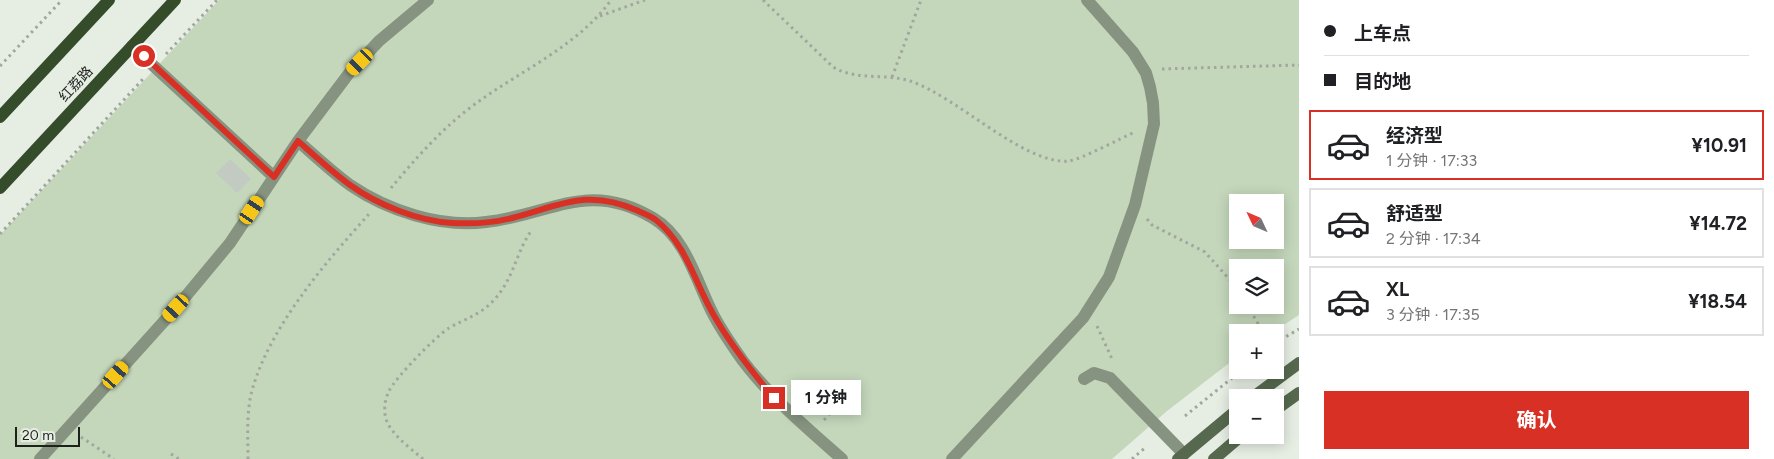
<!DOCTYPE html>
<html lang="zh">
<meta charset="utf-8">
<style>
:root{--surface:#fff;--page:#f2f2f2;--text:#202124;--muted:#757577;--line:#e0e0e0;--accent:#d93025}
body{margin:0;font-family:Figtree,"Noto Sans SC",sans-serif;background:var(--page);color:var(--text);height:100vh;display:flex;flex-direction:column;font-size:19px;white-space:nowrap}
*{box-sizing:border-box;margin:0}
p{font-size:16px;color:var(--muted)}
.icon{flex:none;width:28px;height:28px;fill:none;stroke:currentColor;stroke-width:2;stroke-linecap:round;stroke-linejoin:round}
.map{position:relative;flex:1;overflow:hidden}
.sheet{display:flex;flex-direction:column;background:var(--surface);width:475px}
.sheet>*{flex:none}
.top-card{display:grid;align-content:center;height:110px;padding:0 25px;background:var(--surface)}
.needle{width:32px;rotate:314deg}
.controls{position:absolute;left:1229px;top:194px;display:grid;gap:10px}
.controls a{display:grid;place-items:center;width:55px;height:55px;border-radius:0px;background:var(--surface);box-shadow:0 2px 12px #0003;font-size:25px}
.scale{position:absolute;left:15px;bottom:12px;width:65px;box-sizing:border-box;padding-left:5px;border:2px solid #1e201d;border-top:0;font-size:14px;line-height:18px;white-space:nowrap;color:#1e201d;-webkit-text-stroke:4px #e6ede3;paint-order:stroke}
.end{position:absolute;width:22px;height:22px;margin:-11px;border:6px solid #d93025;background:#fff;box-shadow:0 0 0 2px #fff}
.from{border-radius:50%}
.bubble{position:absolute;height:35px;border-radius:0px;background:var(--surface);box-shadow:0 2px 12px #0003;font-size:16px;font-weight:700;line-height:35px;text-align:center}
.car{position:absolute;width:15px;height:30px;margin:-15px -8px;border-radius:6px;box-shadow:0 0 4px 1px #0007;background:linear-gradient(#f5c518 24%,#345 0 40%,#f5c518 0 76%,#345 0 86%,#f5c518 0)}
.top-card b{display:flex;align-items:center;gap:18px;height:48px;font-size:19px}
.top-card b+b{border-top:1px solid var(--line)}
.top-card i{width:12px;height:12px;background:var(--text)}
ul{padding:0;list-style:none}
li{display:flex;align-items:center;gap:15px;height:70px;margin:0 10px 8px;padding:0 15px;border:2px solid var(--line);border-radius:0px}
li div{flex:1}
li b{display:block;font-size:19px}
li em{font-style:normal;font-weight:700}
li.current{border-color:var(--accent)}
li>.icon{width:45px;height:45px;stroke-width:1.5}
.action{display:flex;gap:10px;margin-top:auto;padding:10px 25px}
.action a{flex:1;height:58px;border-radius:0px;background:var(--accent);color:#fff;font-size:20px;font-weight:700;line-height:58px;text-align:center}
main{display:flex;flex:1;min-height:0}
.map>svg:first-child{display:block}
</style>
<main>
<div class="map">
<svg width="1299" height="459" viewBox="0 0 1299 459">
<rect width="100%" height="100%" fill="#e6ede3"/>
<path fill="#c4d7bb" fill-rule="evenodd" d="M219,0H1299V315L1273,332H1238L1237,357L1167,411L1112,459H0V235ZM1238,202H1275V240H1238ZM1238,268H1275V305H1238Z"/>
<path fill="#c3cac1" d="M230,159L251,179L237,193L216,173Z"/>
<g fill="none" stroke-linecap="round" stroke-linejoin="round">
<path stroke="#a1a69f" stroke-width="3" stroke-dasharray="2.5 4" stroke-linecap="butt" d="M763,0L833,67C856,81 885,73 910,81C958,97 1024,165 1069,161C1082,159 1121,138 1135,132
M600,16L645,0
M166,54L217,0
M0,66L62,0
M1162,69L1299,65
M892,77L921,0
M391,188C416,158 445,125 478,102C522,70 579,45 611,0
M1147,219L1152,225L1205,252L1238,289
M0,234L143,79
M1247,305L1263,332
M1097,326L1113,361
M1275,343L1299,329
M1185,416L1242,370
M824,420L858,384
M81,437L114,459
M171,454L179,459
M248,459C248,436 246,409 253,387C272,324 326,262 369,214
M423,459C411,449 396,438 388,424C383,414 384,401 389,391C396,377 435,337 449,328C466,318 479,316 494,300C514,278 515,255 531,231
M1132,459L1146,447"/>
<path stroke="#869380" stroke-width="12" d="M132,46L274,177
M298,141C315,156 332,172 350,185C388,211 441,228 486,222C551,215 588,179 653,218C687,238 697,284 714,316C722,331 733,347 743,361C771,398 807,428 842,459
M1084,379L1094,373L1110,378L1184,454
M40,459L176,308L230,243L298,141L350,72L379,41L428,0
M952,459L1083,318L1109,277L1135,205L1154,124L1153,103L1150,87L1146,73L1133,52L1087,0"/>
<path stroke="#56694e" stroke-width="12" d="M1252,398L1299,363
M1275,410L1299,393
M1178,459L1238,409
M1214,459L1242,435"/>
<path stroke="#354c2b" stroke-width="12" d="M0,117L109,0
M0,188L175,0"/>
</g>
<g fill="none" stroke-linecap="round" stroke-linejoin="round">
<path stroke="#d93025" stroke-width="6" d="M144,56L274,177L298,141C315,156 332,172 350,185C378,205 418,221 452,223C472,224 493,223 512,218C559,206 587,188 636,210C643,213 651,216 656,220C688,246 695,285 716,319C733,348 753,373 774,398"/>
</g>
<g text-anchor="middle" dominant-baseline="central" stroke-width="5" stroke-linejoin="round" paint-order="stroke">
<g font-size="14" fill="#1e201d" stroke="#e6ede3">
<text transform="translate(76 84) rotate(-47)">红荔路</text>
</g>
</g>
</svg>
<div class="controls">
<a><svg class="needle" viewBox="-14 -14 28 28"><path d="M0-13l5 13h-10z" fill="#e53935"/><path d="M0 13l5-13h-10z" fill="#757577"/></svg></a>
<a><svg class="icon" aria-label="layers" viewBox="0 0 24 24"><path d="M12 4l9 5-9 5-9-5zM3 14l9 5 9-5"/></svg></a>
<a>+</a>
<a>−</a>
</div>
<div class="scale">20 m</div>
<i class="end from" style="left:144px;top:56px"></i>
<i class="end" style="left:774px;top:398px"></i>
<div class="bubble" style="left:791px;top:380px;width:70px">1 分钟</div>
<i class="car" style="left:360px;top:62px;rotate:224deg"></i>
<i class="car" style="left:252px;top:210px;rotate:34deg"></i>
<i class="car" style="left:176px;top:308px;rotate:222deg"></i>
<i class="car" style="left:116px;top:375px;rotate:41deg"></i>
</div>
<section class="sheet">
<div class="top-card">
<b><i class="from"></i>上车点</b>
<b><i></i>目的地</b>
</div>
<ul>
<li class="current"><svg class="icon" aria-label="car" viewBox="0 0 24 24"><path d="M5 17H2v-5l4-1 3-4h7l3 4 3 1v5h-3M9 17h6M6 11h13"/><circle cx="7" cy="17" r="2"/><circle cx="17" cy="17" r="2"/></svg><div><b>经济型</b><p>1 分钟 · 17:33</p></div><em>¥10.91</em></li>
<li><svg class="icon" aria-label="car" viewBox="0 0 24 24"><path d="M5 17H2v-5l4-1 3-4h7l3 4 3 1v5h-3M9 17h6M6 11h13"/><circle cx="7" cy="17" r="2"/><circle cx="17" cy="17" r="2"/></svg><div><b>舒适型</b><p>2 分钟 · 17:34</p></div><em>¥14.72</em></li>
<li><svg class="icon" aria-label="car" viewBox="0 0 24 24"><path d="M5 17H2v-5l4-1 3-4h7l3 4 3 1v5h-3M9 17h6M6 11h13"/><circle cx="7" cy="17" r="2"/><circle cx="17" cy="17" r="2"/></svg><div><b>XL</b><p>3 分钟 · 17:35</p></div><em>¥18.54</em></li>
</ul>
<div class="action"><a>确认</a></div>
</section>
</main>
